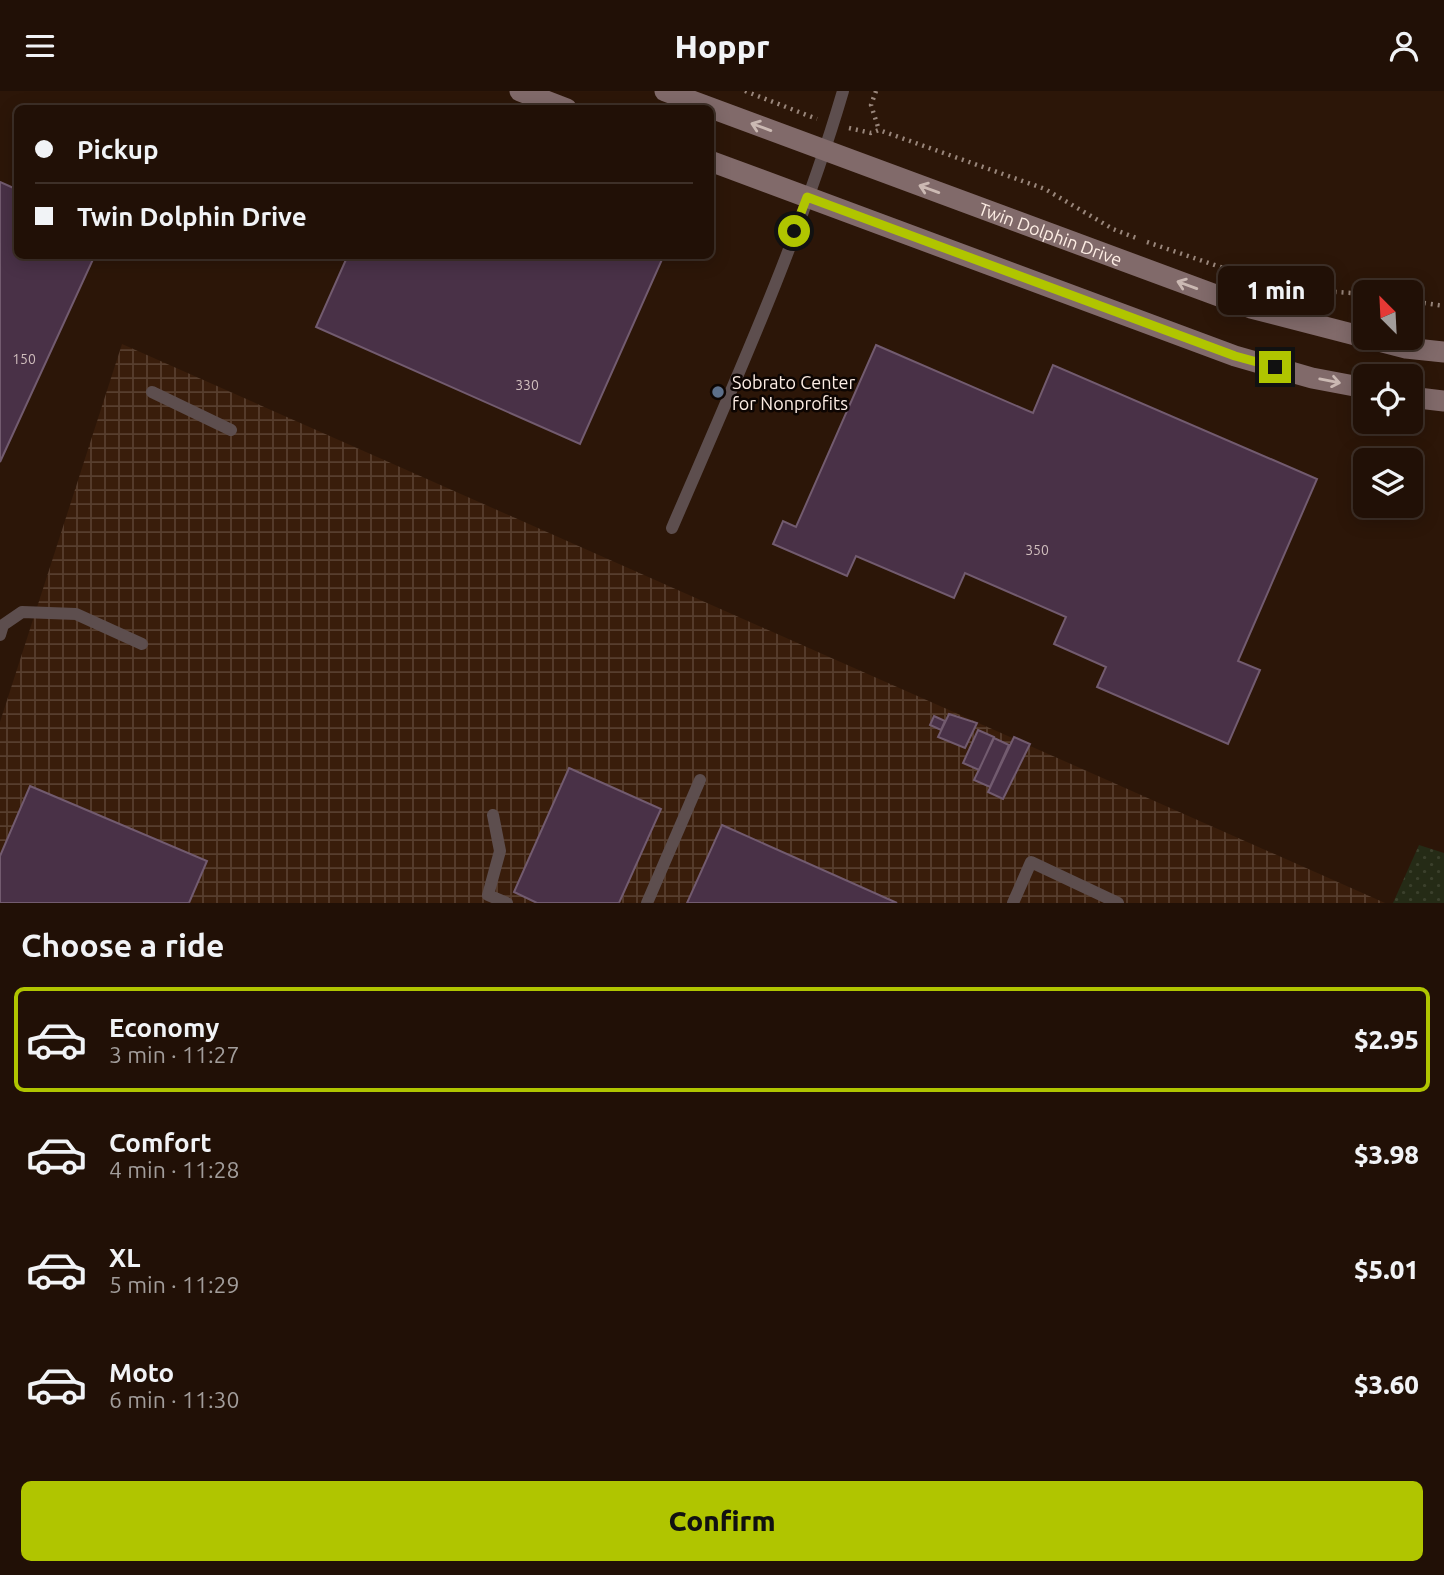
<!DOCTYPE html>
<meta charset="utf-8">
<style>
:root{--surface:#211006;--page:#2d1e14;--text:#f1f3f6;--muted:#a29d9b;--line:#3e3028;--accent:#b0c500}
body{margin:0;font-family:Ubuntu,sans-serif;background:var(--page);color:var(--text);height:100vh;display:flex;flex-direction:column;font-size:26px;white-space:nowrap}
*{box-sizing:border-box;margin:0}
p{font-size:23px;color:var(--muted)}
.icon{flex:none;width:38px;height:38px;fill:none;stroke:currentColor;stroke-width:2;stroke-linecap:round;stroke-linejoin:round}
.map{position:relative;height:812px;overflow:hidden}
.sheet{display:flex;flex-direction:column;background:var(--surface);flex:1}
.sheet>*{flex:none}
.guide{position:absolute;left:14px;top:14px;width:700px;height:154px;border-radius:10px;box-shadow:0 4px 18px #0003,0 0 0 2px var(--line);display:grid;align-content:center;height:154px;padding:0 21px;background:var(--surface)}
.needle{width:46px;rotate:336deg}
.buttons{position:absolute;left:1353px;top:189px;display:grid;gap:14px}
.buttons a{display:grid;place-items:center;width:70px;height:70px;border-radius:10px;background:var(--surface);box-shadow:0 4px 18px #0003,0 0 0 2px var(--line);font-size:35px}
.end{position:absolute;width:32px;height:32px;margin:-16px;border:9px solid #b0c500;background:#111;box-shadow:0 0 0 4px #111}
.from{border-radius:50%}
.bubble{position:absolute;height:49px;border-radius:10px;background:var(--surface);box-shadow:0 4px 18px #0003,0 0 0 2px var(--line);font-size:23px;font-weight:800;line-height:49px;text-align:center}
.guide b{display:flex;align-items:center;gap:24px;height:66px;font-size:26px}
.guide b+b{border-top:2px solid var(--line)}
.guide i{width:18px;height:18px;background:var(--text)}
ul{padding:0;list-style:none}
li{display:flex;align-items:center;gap:21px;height:105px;margin:0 14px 10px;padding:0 7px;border:4px solid transparent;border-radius:10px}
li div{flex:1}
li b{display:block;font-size:26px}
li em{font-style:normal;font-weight:800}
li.current{border-color:var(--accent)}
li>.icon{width:63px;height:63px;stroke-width:1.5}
h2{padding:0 21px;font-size:32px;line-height:84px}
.button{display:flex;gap:14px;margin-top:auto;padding:14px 21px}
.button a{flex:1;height:80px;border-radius:10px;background:var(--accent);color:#111;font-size:28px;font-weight:800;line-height:80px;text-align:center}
header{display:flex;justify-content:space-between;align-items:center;height:91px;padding:0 21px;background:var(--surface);font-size:32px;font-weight:800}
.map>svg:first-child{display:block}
</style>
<header><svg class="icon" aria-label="menu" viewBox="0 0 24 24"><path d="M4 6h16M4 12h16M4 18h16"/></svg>Hoppr<svg class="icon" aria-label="person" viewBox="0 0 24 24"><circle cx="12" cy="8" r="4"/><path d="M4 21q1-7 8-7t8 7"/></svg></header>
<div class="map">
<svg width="1444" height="812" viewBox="0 0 1444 812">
<defs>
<pattern id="industrial-grid" width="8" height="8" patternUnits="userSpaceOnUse" patternTransform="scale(1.75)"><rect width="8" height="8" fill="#391d0b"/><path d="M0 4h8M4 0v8" fill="none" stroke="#573e2e"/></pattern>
<pattern id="grass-dots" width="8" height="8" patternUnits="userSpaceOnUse" patternTransform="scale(1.75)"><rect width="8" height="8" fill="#252b16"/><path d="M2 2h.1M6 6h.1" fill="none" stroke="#3b402c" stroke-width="1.8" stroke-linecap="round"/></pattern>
</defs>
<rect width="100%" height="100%" fill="#2c1608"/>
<path fill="url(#industrial-grid)" d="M122,253L1385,812H0V631Z"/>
<path fill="url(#grass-dots)" d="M1419,754L1444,762V812H1393Z"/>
<path fill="#493147" stroke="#725b6f" stroke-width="2" d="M0,91L18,99V164H95L0,371Z
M348,164H664L580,353L316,236Z
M876,254L1033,322L1053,274L1317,388L1238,570L1260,579L1228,653L1097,596L1106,576L1054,553L1066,526L965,482L954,507L856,465L847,485L773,453L783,430L796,436Z
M949,623L977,632L965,657L938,646Z
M934,625L945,630L941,639L930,634Z
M978,639L994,646L979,679L963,672Z
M1014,646L1030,653L1003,708L988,701Z
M994,647L1009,654L990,696L974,689Z
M569,677L661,718L619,812H537L514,801Z
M30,695L207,770L189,812H0V765Z
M722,734L897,812H687Z"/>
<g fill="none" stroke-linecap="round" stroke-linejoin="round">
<path stroke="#99867b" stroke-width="4.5" stroke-dasharray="2 5" stroke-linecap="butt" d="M745,0L817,28
M876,0L871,14L879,39
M849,37L871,42L879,39L1045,98L1113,138L1139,148
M1147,151L1294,201L1310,199L1365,203
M1410,210L1444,215"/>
<path stroke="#5d4e4e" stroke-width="12" d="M152,301L231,339
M672,437C734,293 799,150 843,0
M0,544L3,534L22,521L76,523L142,553
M493,724L500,760L488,804L507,812
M647,812L700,689
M1013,812L1031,771L1118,812"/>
<g stroke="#816a6a" stroke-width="21">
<path d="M520,0L567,18"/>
<path id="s1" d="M665,0L1251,217L1406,257L1444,261"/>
<path d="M710,70L1235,265L1312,287L1365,297"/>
<path d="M1410,306L1444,310"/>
</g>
</g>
<defs><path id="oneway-shaft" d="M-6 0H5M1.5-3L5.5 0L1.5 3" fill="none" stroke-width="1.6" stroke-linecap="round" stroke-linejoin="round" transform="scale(1.75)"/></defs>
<g stroke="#cbb9b3">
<use href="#oneway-shaft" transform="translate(761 36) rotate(-160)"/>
<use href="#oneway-shaft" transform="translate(929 98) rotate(-160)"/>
<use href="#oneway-shaft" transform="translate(1187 194) rotate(-160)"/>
<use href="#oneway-shaft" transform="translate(1330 290) rotate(11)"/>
</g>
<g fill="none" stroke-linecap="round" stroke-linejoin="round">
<path stroke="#b0c500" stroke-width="9" d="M794,140L807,106L1235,265L1275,276"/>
</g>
<circle fill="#5c6f8a" stroke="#0d0502" stroke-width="2.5" cx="718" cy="301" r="7"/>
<g text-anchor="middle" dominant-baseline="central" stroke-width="5" stroke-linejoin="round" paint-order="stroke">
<g font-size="14" fill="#d0bebd">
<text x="24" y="268">150</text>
<text x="527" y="294">330</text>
<text x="1037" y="459">350</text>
</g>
<g font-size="18" fill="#fdede4" stroke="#0d0502">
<text stroke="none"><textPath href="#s1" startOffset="411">Twin Dolphin Drive</textPath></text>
</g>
<g font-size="18" fill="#fdede4" stroke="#0d0502" text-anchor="start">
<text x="732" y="291">Sobrato Center<tspan x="732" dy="21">for Nonprofits</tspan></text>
</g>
</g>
</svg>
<div class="buttons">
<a><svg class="needle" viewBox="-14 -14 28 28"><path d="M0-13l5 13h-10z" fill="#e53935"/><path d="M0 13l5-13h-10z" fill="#a29d9b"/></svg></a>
<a><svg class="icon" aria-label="locate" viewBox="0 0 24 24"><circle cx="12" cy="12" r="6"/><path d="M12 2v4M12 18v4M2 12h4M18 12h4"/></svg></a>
<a><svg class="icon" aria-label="layers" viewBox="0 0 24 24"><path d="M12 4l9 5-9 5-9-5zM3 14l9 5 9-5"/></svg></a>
</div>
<i class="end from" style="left:794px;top:140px"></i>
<i class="end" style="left:1275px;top:276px"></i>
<div class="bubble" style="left:1218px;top:175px;width:116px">1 min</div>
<div class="guide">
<b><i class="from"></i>Pickup</b>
<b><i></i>Twin Dolphin Drive</b>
</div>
</div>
<section class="sheet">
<h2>Choose a ride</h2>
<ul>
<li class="current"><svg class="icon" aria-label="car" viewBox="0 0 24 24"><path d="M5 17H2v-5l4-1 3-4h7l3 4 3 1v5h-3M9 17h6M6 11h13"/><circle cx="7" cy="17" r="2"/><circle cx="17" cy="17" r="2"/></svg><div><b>Economy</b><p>3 min · 11:27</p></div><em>$2.95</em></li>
<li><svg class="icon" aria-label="car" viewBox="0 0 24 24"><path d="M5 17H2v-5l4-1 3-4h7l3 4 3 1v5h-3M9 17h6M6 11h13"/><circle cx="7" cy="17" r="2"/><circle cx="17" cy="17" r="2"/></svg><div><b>Comfort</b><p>4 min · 11:28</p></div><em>$3.98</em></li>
<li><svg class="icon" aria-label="car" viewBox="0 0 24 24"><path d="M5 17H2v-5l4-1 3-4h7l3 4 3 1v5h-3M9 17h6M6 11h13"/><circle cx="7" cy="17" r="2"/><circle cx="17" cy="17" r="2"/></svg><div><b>XL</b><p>5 min · 11:29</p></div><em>$5.01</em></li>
<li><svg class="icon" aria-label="car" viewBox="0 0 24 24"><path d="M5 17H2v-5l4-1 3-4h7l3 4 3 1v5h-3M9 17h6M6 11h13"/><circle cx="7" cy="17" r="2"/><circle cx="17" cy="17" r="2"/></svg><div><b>Moto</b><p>6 min · 11:30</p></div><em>$3.60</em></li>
</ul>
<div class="button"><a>Confirm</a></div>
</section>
